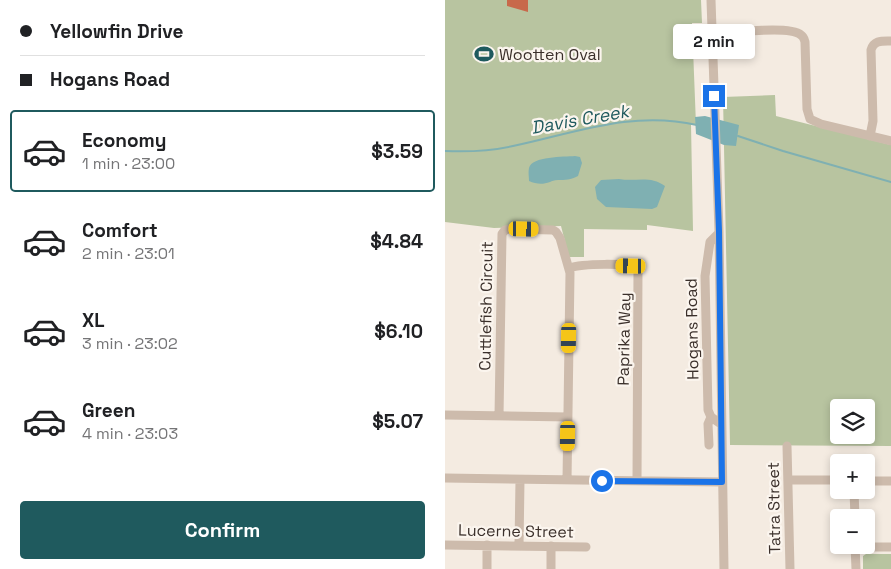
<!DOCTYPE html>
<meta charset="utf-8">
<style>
:root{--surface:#fff;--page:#f2f2f2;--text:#202124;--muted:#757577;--line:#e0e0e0;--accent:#1f5a5e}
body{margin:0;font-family:"Space Grotesk",sans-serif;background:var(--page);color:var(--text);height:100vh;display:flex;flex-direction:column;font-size:19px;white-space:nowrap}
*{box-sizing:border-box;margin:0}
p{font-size:16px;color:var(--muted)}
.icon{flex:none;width:28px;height:28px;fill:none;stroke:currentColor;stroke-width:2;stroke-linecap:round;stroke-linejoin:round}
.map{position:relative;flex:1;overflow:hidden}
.side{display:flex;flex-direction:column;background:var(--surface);width:445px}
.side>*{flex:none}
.top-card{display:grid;align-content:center;height:110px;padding:0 20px;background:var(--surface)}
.controls{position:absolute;left:385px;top:399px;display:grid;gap:10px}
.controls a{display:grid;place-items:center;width:45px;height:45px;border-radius:5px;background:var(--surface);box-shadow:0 2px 8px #0003;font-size:25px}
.end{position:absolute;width:22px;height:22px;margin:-11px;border:6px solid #1a73e8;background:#fff;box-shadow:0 0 0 2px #fff}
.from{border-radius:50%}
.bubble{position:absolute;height:35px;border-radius:5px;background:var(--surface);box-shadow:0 2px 8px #0003;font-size:16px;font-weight:700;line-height:35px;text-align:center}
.car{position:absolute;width:15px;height:30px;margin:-15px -8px;border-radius:6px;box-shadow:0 0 4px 1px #0007;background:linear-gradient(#f5c518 24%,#345 0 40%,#f5c518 0 76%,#345 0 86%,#f5c518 0)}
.top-card b{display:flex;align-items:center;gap:18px;height:48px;font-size:19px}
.top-card b+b{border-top:1px solid var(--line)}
.top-card i{width:12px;height:12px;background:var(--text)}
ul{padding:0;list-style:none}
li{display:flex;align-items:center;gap:15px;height:82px;margin:0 10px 8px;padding:0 10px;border:2px solid transparent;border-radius:5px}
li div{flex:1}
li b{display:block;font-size:19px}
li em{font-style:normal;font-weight:700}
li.current{border-color:var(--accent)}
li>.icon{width:45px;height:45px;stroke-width:1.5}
.button{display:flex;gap:10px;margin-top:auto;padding:10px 20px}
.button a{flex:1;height:58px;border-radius:5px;background:var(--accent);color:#fff;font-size:20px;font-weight:700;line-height:58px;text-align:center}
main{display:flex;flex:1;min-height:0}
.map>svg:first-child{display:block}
</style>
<main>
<section class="side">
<div class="top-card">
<b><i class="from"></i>Yellowfin Drive</b>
<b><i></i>Hogans Road</b>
</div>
<ul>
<li class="current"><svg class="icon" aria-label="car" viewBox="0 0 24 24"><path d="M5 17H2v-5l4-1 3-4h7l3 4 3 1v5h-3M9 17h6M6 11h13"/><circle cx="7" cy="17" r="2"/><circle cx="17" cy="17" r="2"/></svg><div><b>Economy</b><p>1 min · 23:00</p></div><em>$3.59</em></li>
<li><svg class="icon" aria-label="car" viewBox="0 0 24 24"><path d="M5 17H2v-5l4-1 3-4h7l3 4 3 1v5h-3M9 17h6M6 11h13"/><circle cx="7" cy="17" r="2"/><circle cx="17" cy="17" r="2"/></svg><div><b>Comfort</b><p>2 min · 23:01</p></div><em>$4.84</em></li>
<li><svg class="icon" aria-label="car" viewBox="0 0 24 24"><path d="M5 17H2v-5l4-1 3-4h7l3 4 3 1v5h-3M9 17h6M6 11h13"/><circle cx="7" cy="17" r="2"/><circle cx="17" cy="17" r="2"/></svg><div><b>XL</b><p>3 min · 23:02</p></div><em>$6.10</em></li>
<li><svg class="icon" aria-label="car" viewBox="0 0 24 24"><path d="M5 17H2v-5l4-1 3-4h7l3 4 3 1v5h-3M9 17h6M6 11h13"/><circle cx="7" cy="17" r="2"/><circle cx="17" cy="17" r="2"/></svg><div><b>Green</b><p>4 min · 23:03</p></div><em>$5.07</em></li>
</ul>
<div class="button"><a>Confirm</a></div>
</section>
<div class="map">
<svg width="446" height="569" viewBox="0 0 446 569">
<rect width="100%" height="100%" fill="#f4ebe1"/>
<path fill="#b8c4a0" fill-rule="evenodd" d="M0,0H256L257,23H247L251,125L246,124L248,231L202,225V230L139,229V257H124L116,226L49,228L0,222Z
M330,95L331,116L446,145V446L285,445L278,97ZM394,408H421V435H394Z
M421,554H446V569H418V556Z"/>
<path fill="#7fb0b2" d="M260,116L294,125L291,146L279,145L251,134L250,117Z
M130,156L135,157L137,163L133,176C126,180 120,180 113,180C109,180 107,181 105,182C97,185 91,184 84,181C84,177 83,172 84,168C87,156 119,157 130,156Z
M174,179C191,182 205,175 220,186L212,207L207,209L161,207L152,199L150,187L156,180Z"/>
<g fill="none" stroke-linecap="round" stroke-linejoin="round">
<path stroke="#7fb0b2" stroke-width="2" d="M293,136L338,151L446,182
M0,151C23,152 46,151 68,146C130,133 187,110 252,125"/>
</g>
<path fill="#c8694b" d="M62,0H83V12L62,6Z"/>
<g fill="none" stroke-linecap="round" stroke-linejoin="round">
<path stroke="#cdbbac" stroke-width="9" d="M266,0L274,231L279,569
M267,35C284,33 344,25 356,35C359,37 359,39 360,42L362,109L365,119L376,124L446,141
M425,136L428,121L426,50C429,40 437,41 446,41
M274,233L265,242L260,276L263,410L266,417L276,424
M124,268C136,264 184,262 193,269L192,481
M0,415L123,417
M54,416L57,234L60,230L64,229L108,230L111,232L115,238L125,273L122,480
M264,445L263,424L266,417
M342,446L345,569
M0,478L277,482
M343,480H394
M421,481H446
M409,490L410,518
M0,545L141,547
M410,545L411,569
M74,546L75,480
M410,547H446
M42,569V545
M106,569V546"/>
</g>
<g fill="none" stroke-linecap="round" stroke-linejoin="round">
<path stroke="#1a73e8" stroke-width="6" d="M157,481L277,482L274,231L269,96"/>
</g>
<defs>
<g id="stadium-bare" transform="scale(1.5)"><path d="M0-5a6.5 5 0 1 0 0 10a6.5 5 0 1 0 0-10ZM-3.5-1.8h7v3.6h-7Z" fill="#1f5a5e" stroke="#fbf5ee" stroke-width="2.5" paint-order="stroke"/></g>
</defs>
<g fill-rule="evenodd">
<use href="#stadium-bare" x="39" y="54"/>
</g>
<g text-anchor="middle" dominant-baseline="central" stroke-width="4.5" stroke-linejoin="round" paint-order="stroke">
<g font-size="16" fill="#3b302b" stroke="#fbf5ee" text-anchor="start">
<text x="54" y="54">Wootten Oval</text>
</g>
<g font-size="16" fill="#3b302b" stroke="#fbf5ee">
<text transform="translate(41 306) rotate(-89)">Cuttlefish Circuit</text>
<text transform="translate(247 329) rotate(-91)">Hogans Road</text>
<text transform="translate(179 339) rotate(-89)">Paprika Way</text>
<text transform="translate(329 508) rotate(-91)">Tatra Street</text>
<text transform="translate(71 531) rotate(1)">Lucerne Street</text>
</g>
<g font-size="18" font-style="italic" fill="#1f5a5e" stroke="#fbf5ee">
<text transform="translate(135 119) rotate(-10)">Davis Creek</text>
</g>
</g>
</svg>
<div class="controls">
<a><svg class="icon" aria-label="layers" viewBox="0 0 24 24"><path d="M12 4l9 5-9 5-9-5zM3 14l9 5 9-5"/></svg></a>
<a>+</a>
<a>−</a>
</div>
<i class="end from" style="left:157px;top:481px"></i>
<i class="end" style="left:269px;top:96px"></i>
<div class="bubble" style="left:228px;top:24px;width:82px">2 min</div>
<i class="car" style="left:79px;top:229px;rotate:91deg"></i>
<i class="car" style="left:186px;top:266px;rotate:271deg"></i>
<i class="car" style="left:124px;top:338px;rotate:181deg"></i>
<i class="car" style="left:123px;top:436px;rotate:181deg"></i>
</div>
</main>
